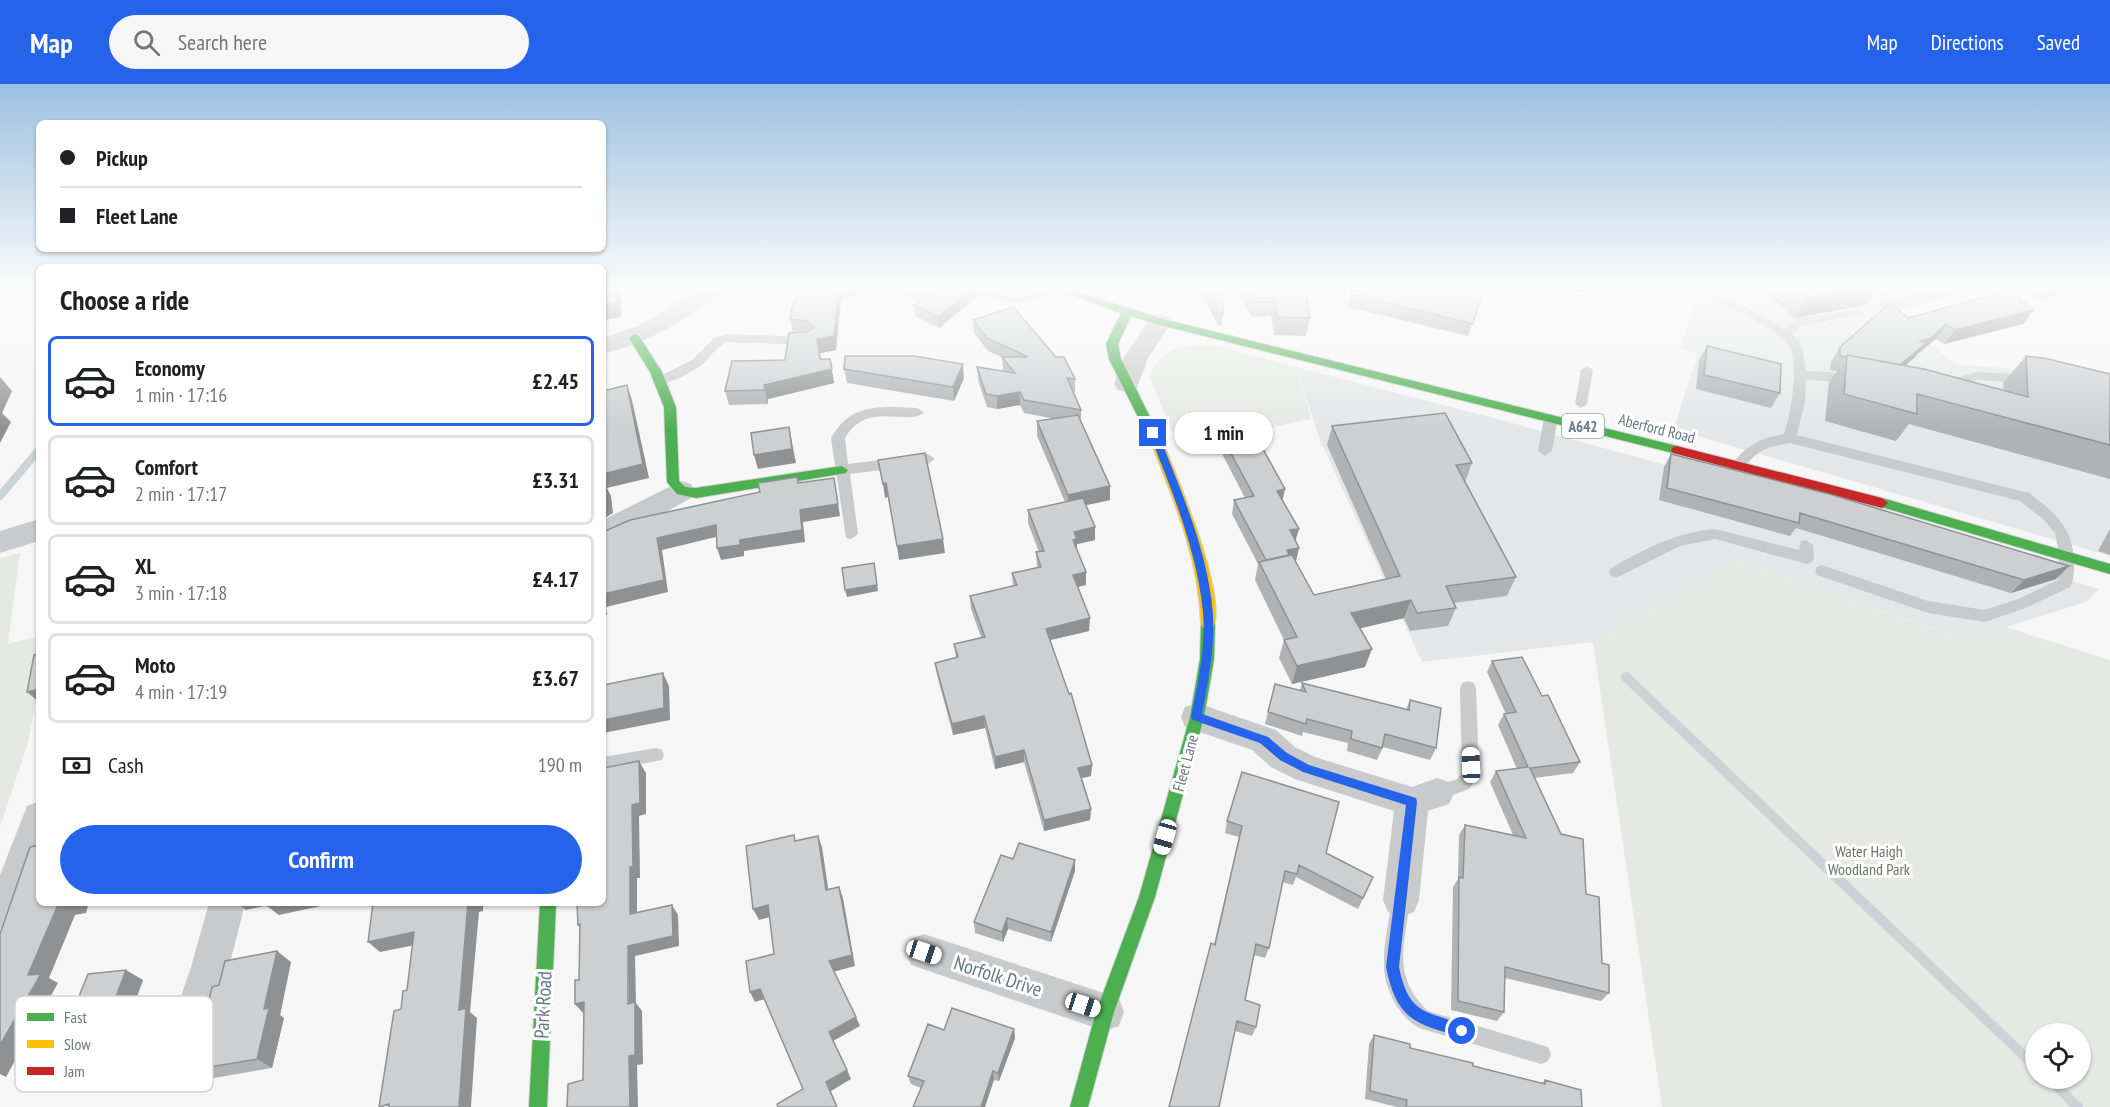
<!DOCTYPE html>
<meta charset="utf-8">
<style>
:root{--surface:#fff;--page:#f6f6f6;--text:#202124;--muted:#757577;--line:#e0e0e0;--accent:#2563eb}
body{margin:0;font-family:"PT Sans Narrow",sans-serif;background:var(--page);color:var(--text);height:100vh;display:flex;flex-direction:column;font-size:22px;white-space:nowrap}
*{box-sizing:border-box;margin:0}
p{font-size:20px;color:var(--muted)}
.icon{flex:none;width:33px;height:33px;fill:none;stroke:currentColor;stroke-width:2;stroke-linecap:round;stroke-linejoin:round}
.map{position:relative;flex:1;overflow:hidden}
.side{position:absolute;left:36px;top:180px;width:570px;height:642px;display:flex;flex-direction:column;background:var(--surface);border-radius:9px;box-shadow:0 2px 4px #0004}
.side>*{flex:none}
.banner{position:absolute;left:36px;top:36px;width:570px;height:132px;border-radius:9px;box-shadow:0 2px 4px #0004;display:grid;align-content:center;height:132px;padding:0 24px;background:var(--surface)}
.controls{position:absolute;left:2025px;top:939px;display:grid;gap:12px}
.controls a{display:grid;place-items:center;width:66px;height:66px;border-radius:50%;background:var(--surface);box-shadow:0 2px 4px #0004;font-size:30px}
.end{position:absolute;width:27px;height:27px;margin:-14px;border:8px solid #2563eb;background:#fff;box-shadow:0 0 0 3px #fff}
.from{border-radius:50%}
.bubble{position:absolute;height:42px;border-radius:21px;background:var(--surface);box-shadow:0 2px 4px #0004;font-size:20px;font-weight:700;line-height:42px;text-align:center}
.car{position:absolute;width:18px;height:36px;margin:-18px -9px;border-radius:8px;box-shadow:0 0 4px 2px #0007;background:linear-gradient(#fff 24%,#345 0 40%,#fff 0 76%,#345 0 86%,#fff 0)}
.banner b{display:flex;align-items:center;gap:21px;height:57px;font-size:22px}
.banner b+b{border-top:2px solid var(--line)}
.banner i{width:15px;height:15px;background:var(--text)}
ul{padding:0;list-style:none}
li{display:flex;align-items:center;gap:18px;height:90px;margin:0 12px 9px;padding:0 12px;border:3px solid var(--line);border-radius:9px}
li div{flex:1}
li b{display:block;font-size:22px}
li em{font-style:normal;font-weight:700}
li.active{border-color:var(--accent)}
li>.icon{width:54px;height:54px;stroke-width:1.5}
h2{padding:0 24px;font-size:27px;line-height:72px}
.pay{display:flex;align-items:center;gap:15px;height:66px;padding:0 24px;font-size:22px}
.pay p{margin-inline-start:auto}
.primary-button{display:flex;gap:12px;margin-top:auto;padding:12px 24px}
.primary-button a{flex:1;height:69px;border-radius:36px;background:var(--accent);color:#fff;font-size:24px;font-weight:700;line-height:69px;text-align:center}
header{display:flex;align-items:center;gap:36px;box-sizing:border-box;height:84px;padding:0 30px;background:var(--accent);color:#fff}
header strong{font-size:28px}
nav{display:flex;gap:33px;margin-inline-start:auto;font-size:21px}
.search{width:420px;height:54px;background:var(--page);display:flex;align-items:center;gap:15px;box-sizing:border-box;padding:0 21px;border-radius:33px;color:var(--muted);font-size:22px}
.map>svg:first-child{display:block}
</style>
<header>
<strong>Map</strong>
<div class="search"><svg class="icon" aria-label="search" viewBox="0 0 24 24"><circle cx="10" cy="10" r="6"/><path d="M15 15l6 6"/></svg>Search here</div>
<nav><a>Map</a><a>Directions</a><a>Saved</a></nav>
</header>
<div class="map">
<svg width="2110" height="1023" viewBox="0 0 2110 1023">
<rect width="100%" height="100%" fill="#f6f6f6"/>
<path fill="#e5e6e7" d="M1697,204H1856L1956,280L2040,287L2065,279L2110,297V472L1674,345L1697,270L1680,264L1698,206Z
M1296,283L1505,337L1819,423L2099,505L2086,518L1967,555L1736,476L1593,558L1422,578L1320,356Z"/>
<path fill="#e5e8e3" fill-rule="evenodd" d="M1201,261L1218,262L1296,283L1311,335L1179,363L1150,294C1156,268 1177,262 1201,261Z
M20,469L8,560L39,552V599L28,659L0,743V474Z
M1736,476L1967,555L2005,543L2110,576V1023H1662L1593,558ZM2036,950H2080V994H2036Z"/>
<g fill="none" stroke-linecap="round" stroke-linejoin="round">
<path stroke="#cbd3d6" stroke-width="8" d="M0,412L39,366"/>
<path stroke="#cbd3d6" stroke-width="10" d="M1626,593L2036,983
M2048,994L2078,1023"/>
<g stroke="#d2d3d4" stroke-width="2">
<path id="fast" d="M1050,204H1065L1163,235L1677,362L1683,366L1677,370L1160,241L1131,232L1118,260L1121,275L1164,361L1158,365L1152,361L1109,275L1106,260L1121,229Z
M635,250L639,252L662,288L676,323L679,397L685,403L696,404L842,382L848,386L846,389L696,414L677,410L667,398L664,323L650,288L629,254Z
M1882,414L2110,480V490L1878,422L1876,419Z
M1208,535L1213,536L1215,540L1214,575L1204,633L1155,813L1114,928L1088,1023H1070L1096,928L1139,813L1190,633L1200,575L1201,540L1203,536Z
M540,819H556L547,1023H529Z"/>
</g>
<g stroke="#d2d3d4" stroke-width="2">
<path id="slow" d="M1158,357L1164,361C1178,395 1228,513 1213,544H1203L1201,540C1199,476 1175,419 1152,361Z"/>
</g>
<g stroke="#d2d3d4" stroke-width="2">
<path id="jam" d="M1677,362L1882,414L1888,419L1882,424L1673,369L1671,366L1673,363Z"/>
</g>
<path fill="#c9cacb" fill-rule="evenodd" d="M973,204C989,203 1001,211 1016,212C1032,212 1042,203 1059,204C1039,223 993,223 973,204Z
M1861,204H1876L1907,218L1901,222L1897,221Z
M1717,209L1752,226L1784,244L1798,235L1863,224V230L1802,242L1792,250L1802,262L1806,287L1830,288L1856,293L1857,296L1851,300L1806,295L1805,318L1797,351L2029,409C2055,428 2074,445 2074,479C2074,487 2074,496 2070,503L2028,523L1985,538L1928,529L1817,491L1815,487L1817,483L1822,481L1928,517L1985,526L2018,515L2058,496L2059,469L2055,449L2043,435L2020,417L1790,359C1766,363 1758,366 1743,385H1733L1731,382L1733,379C1748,360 1761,354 1784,350C1791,329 1799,285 1790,264C1783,247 1730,224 1713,216L1711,213Z
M728,250L807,253L813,257L807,261L728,258C718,261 711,272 703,280C695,287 664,303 654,301L653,298L654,295L692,276L714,254Z
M1587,282L1593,286L1587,320L1581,324L1575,320L1581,286Z
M1977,288L2028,291L2034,295L2028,299L1977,296L1948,305L1942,301L1943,298Z
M894,323L917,324L924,328C909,344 868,315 845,354L848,380L928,370L935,375L928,380L850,390L858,450L851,455L846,454L831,354C847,327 864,323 894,323Z
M1551,330L1558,334L1552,367L1545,372L1538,367L1544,334Z
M1715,445L1799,466L1801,457L1806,456L1813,461L1814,474L1812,478L1807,480L1715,455L1680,462L1616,494L1611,492L1609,488L1611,484C1645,465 1676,448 1715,445Z
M1468,597L1474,599L1476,604L1479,691L1469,705L1437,717L1431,714L1428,709L1431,704L1457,695L1462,689L1460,604L1462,599Z
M656,664L662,666L664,671L662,676L603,687V673Z
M12,799L18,801L21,807L7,842L0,845V814L6,801Z
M1401,807L1407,810L1410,816C1405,862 1391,891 1428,927L1548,963L1551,970L1548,977L1541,980L1422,945C1400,936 1384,905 1384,882C1383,861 1389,837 1392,816L1395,810Z"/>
<path fill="#c9cacb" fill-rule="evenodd" d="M700,204H728L724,209C685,235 649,259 603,270V254L640,241Z
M1929,204H1968L1964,209L1890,228L1882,226L1878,221L1882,216Z
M1160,230L1169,233L1172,238L1148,274L1136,306L1127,308L1118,306L1114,300L1123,274L1151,233Z
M681,397L691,400L695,407L691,414L613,457L603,460V436Z
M39,435V457L0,469V447Z
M1197,619L1276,646L1295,663L1315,673L1412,703L1437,694L1449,698L1454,709L1449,720L1428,727L1419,816L1414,828L1401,833L1388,828L1383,816L1394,727L1295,695L1271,683L1252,666L1185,643L1181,633L1185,623Z
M39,717V782L25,819L12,824L0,819V791L27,722Z
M209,819H245C232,873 218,928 197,979L183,985L169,979L163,965L191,883Z
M924,850L1119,914L1124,928L1119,942L1105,947L911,881L905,868L911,855Z"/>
<use href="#fast" fill="#4caf50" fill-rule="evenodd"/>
<use href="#slow" fill="#ffc107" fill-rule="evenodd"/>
<use href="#jam" fill="#c62828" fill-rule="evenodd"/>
</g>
<path fill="#b0b2b3" d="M796,204H854V213L841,214L836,266L820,269L821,275H830L834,299L768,315V320L729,321L725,307L785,276L793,249L790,235L795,219Z
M891,204H979V211L939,244L915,232L914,221L919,217Z
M1198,204H1222L1223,230L1221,242L1218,241Z
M1234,204H1305L1310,234L1306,252L1274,251L1271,232L1252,233Z
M1484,204L1468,252L1348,223L1351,210Z
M1559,204H1608L1564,210Z
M1760,204H1878L1866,221L1795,234Z
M2022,204H2084L2040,216Z
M2021,216L2034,226L2023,240L1944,260L1936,255L1920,268L1918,269L1915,273L1905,282L2004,306L2003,299L2026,272L2110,290V395L1909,340L1896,357L1825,337L1829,298L1837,287L1830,286L1831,278L1840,263L1908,234Z
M973,236L1075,295V308H1073L1081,326V338L1110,402V416L1086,421L1095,443V456L1077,460V465L1086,501L1077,503L1089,547L1050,556L1092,681L1091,692L1082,694L1091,725L1090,736L1044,747L1024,678L995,685L985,644L953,651L937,591L935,579L956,574L954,560L981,553L971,525L970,512L1013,502L1012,489L1037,483L1036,468H1039L1028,439V426L1065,418L1037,352V337L1056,335L1024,329L1020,321L997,325L987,323L978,296L977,283L1004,287L1003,286L1002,273L988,267L974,249Z
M1707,262L1780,309L1771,324L1696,305L1699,276Z
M844,285L964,294L954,317L847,299Z
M1332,342L1472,379L1465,398L1516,493L1507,512L1453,519L1456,524L1448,542L1410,547L1404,534L1360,544L1365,583L1292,600L1279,574L1284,556L1255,496L1258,480L1232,430L1234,416L1245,414L1219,364L1221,351L1283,416L1296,457L1299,464L1295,477L1314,511L1386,495L1327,361Z
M1671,370L2069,482L2056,495L2011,509L1796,444L1790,452L1659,416L1664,383Z
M2110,445V471L2098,467Z
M1492,577L1542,612L1580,678L1573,689L1534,694L1586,810L1609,909L1601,917L1505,894L1504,928L1497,937L1451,926L1453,803L1458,795L1459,751L1465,741L1513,751L1490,698L1496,687L1517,685L1498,641L1504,630H1506L1487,588Z
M1302,599L1406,626L1410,616L1436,664L1430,676L1383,663L1377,676L1347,667L1348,659L1303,648L1302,652L1265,640L1275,600L1300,606Z
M1227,737L1326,769L1373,793L1358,825L1296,793L1293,801L1282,798L1269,864L1265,874L1254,871L1245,916L1256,943L1252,952L1235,947L1214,860L1239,753L1225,749Z
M1013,775L1075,787L1051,858L1008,845L1003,858L975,849L974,838Z
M291,878L280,931L284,934L272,984L214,994L198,985L203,963L200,961L209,929L206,928L219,901Z
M143,896L112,981L72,986L53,977Z
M1014,945L1015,954L999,997L994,996L921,1004L911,1000L908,992Z
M1374,951L1410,964L1473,982L1542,999L1545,996L1582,1023H1397L1365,1015L1369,960Z"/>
<path fill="#909192" d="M0,204H8L6,206L0,207Z
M616,204H618L620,208L622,233L603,236V221Z
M838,204H839L841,214L836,266L820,269L822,287L830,275L834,299L768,315V320L764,301L817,255Z
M974,204H979V211L939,244L938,233Z
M1566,204H1608L1564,210Z
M1865,204H1878L1866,221L1795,234L1807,214Z
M2050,204H2084L2040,216Z
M2034,226L2023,240L1944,260L1955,246Z
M1946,240L1936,255L1920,268L1918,269L1915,273L1888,297L1920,257Z
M963,280L964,294L954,317L953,303Z
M0,293L12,307L2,329L11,338L0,359Z
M627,301L632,316L649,394L607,404L611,412L613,429L603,435V419L606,402L603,396V390Z
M1020,308V321L997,325V312Z
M789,343L796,379L758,385L754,371Z
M834,394L840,432L803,438L805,458L744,467V472L721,476L717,464L740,456Z
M886,399L888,413L885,414L883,400Z
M1110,402V416L1068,425V411Z
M1285,405L1282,419L1277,407Z
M716,441L720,452L662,466L668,508L606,523L607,531L603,532V510L657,454Z
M1095,443V456L1077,460V468L1073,469L1074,448Z
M1299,445L1295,458L1290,446Z
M943,455L945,469L899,476L897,462Z
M1299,464L1296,477L1290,478L1287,466Z
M874,479L878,507L847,513L845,506Z
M2069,482L2056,495L2011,509L2024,496Z
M1086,488V501L1073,504V491Z
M1411,516L1404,534L1345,548L1351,529Z
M1090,534L1089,547L1046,557V545Z
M1372,565L1365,583L1292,600L1297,582Z
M663,589L669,602L670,636L603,649V636Z
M39,605V618L27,608Z
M984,632L985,644L953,651L952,640Z
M1024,666V678L995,685V673Z
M639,677L646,689V730L639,732L640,794H637V840L630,830V783L632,721Z
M1092,681L1091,692L1078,695V684Z
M1091,725L1090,736L1044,747V736Z
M818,752L822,763L830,817L826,806Z
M1075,776V787L1051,858V848Z
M839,803L843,814L855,882L833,888L829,877Z
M66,819H89L86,829L75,831L49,894L58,899L6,993L0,990V961L28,891L58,821Z
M237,819H335L279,831L267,822L269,821L246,826Z
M468,819H483V827L479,828L470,928L477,934L471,1023H459V926Z
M672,821L678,831L679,862L635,872L636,919L642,927L643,980L637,981L638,1023H630L628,862Z
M768,821L773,832L759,836L753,825Z
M1007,834L1008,845L1003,858L1002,848Z
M414,848L425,859L380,868L368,858Z
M277,867L291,878L280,931L284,934L272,984L257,975L264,925Z
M126,886L143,896L112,981L94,972Z
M760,905L765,915L755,918L750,908Z
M584,918L593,927L583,929L575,920Z
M856,933L860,942L833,957L829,948Z
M1014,945L1015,954L999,997L998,989Z
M847,986L851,995L831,1007L837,1023L826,998Z
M993,987L994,996L985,1023H981Z"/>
<path fill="#cdcfd0" stroke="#909192" stroke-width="1.5" d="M603,204H616V219L603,221Z
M796,204H838L834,252L817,255L820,275H830L832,285L764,301L765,306L725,307L732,277L785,276L789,249L806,248L814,244L807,237L790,235L793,219H795Z
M913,204H974L938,233L914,221L928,210Z
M1206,204H1222L1223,230L1220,229Z
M1248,204H1305L1310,234L1277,233L1275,214H1255Z
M1354,204H1484L1473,240L1351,210Z
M1795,204H1865L1807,214Z
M2018,204L2021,216L2034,226L1955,246L1946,240L1931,254L1920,257L1926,259L1900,281L1847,271V273L1840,272V263L1890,219L1908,234Z
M1013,223L1056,273H1064L1075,295L1067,294L1081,326L1024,316L1020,308L997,312L986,310L977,283L1015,289L1002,273H1028L987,254L973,236Z
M1707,262L1781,280L1780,309L1704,291Z
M1847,271L1924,285L2028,313L2026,272L2044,274L2110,290V361L1917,310V330L1844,310Z
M845,272H914L963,280L953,303L844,285Z
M627,301L643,380L603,390V307Z
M1445,329L1472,379L1456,381L1516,493L1446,502L1456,524L1417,529L1411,516L1351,529L1372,565L1297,582L1284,556L1297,553L1259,478L1292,471L1314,511L1400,492L1332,342Z
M1078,331L1110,402L1068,411L1037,337Z
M789,343L792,365L754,371L751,349Z
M1252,345L1285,405L1277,407L1299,445L1290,446L1299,464L1287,466L1289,471L1266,476L1234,416L1254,412L1221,351Z
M925,369L943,455L897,462L886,399L883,400L878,376Z
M1671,370L1829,410L2069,482L2024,496L1800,429L1799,439L1667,404Z
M797,393L798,399L834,394L838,420L800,426L802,446L740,456V461L717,464L716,441L657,454L664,496L603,510V448L630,436L760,408L758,399Z
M603,400H605L607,417L603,419Z
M1083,414L1095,443L1074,448L1077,455L1073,456L1086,488L1073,491L1090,534L1046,545L1069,610L1071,609L1092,681L1078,684L1091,725L1044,736L1024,666L995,673L984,632L952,640L935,579L958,573L954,560L985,553L970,512L1017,501L1012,489L1041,483L1036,468L1044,467L1028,426Z
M874,479L877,501L845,506L842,484Z
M39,569V605L27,608L34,571Z
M1522,573L1542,612L1548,611L1580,678L1530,684L1561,750L1583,755L1586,810L1599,813L1602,879L1609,881V909L1505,883L1504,928L1458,917L1459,793L1463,794L1465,741L1526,754L1496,687L1528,683L1504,630L1516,628L1492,577Z
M663,589L664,624L603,636V601Z
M1302,599L1409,626L1410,616L1441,624L1436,664L1385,650L1382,664L1351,655L1352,647L1307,635L1306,640L1268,628L1275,600L1306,608Z
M639,677L640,719L632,721L633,783H630V830L672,821L673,852L628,862V920L635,918V971L629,972L630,1023H567L568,1000L583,996L584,918L575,920V896H579L580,840L578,841L577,819H603V684Z
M1242,688L1339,718L1326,769L1373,793L1363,814L1299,781L1297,790L1285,787L1269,864L1256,860L1245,916L1260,921L1256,943L1237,937L1219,1023H1169L1211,859L1215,861L1242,742L1227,737Z
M794,751L795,757L818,752L826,806L839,803L852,871L829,877L856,933L829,948L847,986L826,998L837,1023H778L777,1020L803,1005L760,905L750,908L746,877L774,870L768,821L753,825L746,762Z
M1019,759L1075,776L1051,848L1007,834L1002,848L974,838L1001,771L1013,775Z
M39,761V819H66L58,821L28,891L41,890L0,961V850L30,763Z
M267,819H278L267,822Z
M373,819H468L459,926L466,924L459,1023H389V1020L379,1023L394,927L401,925L403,907L407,906L414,848L368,858Z
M277,867L264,925L269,924L257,975L198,985L204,961H200L209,927L206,928L212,903L219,901L225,877Z
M126,886L94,972L53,977L88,890Z
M952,924L1014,945L998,989L993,987L981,1023H913L924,997L908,992L928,940L944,946Z
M1374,951L1410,960V964L1473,979V982L1545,1000V996L1581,1006L1582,1023H1406L1407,1016L1370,1007Z"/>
<linearGradient id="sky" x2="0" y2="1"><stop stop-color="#9cc0e1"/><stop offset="0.59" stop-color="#fbfbfb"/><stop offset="1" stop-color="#fbfbfb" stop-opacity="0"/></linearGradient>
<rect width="2110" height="347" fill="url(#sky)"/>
<path fill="#2563eb" d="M1153,346L1158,349C1181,407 1208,467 1213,530C1215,564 1208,597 1202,630L1268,653L1287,669L1309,681L1416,714L1417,718L1399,883C1409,933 1427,926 1466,942L1468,947L1466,951L1462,953C1415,940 1397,936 1386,883L1406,721L1303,688L1280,676L1260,659L1193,636L1191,633C1198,599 1206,564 1203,528C1197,466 1172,407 1149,349Z"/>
<g text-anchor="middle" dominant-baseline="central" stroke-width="6" stroke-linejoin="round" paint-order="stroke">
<rect fill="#fff" stroke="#95a0a9" stroke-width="1.5" x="1562" y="330" width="42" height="24" rx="4.5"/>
<g font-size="15" font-weight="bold" fill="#677884">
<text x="1583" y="342">A642</text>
</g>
<g font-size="16" fill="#677884" stroke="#fff">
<text transform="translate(1657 344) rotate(14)">Aberford Road</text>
<text transform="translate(1185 679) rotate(-75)">Fleet Lane</text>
</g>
<g font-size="16" fill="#667762" stroke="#fff">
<text x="1869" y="767">Water Haigh<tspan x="1869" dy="18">Woodland Park</tspan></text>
</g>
<g font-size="20" fill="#677884" stroke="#fff">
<text transform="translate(998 892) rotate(18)">Norfolk Drive</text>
<text transform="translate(543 921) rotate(-87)">Park Road</text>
</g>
</g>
<rect x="15" y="912" width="198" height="96" rx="9" fill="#fff" stroke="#d1d6da" stroke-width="1.5"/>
<rect x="27" y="929" width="27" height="8" fill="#4caf50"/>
<rect x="27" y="956" width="27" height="8" fill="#ffc107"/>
<rect x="27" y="983" width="27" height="8" fill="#c62828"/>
<g font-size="16" fill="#677884">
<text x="64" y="939">Fast</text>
<text x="64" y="966">Slow</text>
<text x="64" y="993">Jam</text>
</g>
</svg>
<div class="controls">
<a><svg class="icon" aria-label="locate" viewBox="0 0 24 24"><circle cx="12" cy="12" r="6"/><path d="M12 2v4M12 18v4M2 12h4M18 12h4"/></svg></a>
</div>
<i class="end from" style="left:1462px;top:947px"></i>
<i class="end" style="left:1153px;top:349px"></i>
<div class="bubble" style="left:1174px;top:328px;width:99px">1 min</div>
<i class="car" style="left:1471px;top:681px;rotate:358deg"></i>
<i class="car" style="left:1165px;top:753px;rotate:196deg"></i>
<i class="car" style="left:924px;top:868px;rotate:108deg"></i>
<i class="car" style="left:1083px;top:921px;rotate:108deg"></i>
<div class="banner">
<b><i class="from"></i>Pickup</b>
<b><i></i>Fleet Lane</b>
</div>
<section class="side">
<h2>Choose a ride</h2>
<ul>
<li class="active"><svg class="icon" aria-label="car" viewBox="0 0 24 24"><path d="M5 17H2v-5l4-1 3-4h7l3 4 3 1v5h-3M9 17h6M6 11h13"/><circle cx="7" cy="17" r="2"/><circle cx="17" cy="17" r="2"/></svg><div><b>Economy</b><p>1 min · 17:16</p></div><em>£2.45</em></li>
<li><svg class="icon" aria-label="car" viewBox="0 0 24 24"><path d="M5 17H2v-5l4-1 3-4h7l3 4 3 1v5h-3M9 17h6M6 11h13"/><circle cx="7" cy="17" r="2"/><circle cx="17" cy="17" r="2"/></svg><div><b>Comfort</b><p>2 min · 17:17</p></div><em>£3.31</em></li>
<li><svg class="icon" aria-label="car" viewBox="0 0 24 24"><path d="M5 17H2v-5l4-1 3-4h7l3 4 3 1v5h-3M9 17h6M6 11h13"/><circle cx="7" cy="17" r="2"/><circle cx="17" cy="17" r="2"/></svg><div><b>XL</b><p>3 min · 17:18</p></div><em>£4.17</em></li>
<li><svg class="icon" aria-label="car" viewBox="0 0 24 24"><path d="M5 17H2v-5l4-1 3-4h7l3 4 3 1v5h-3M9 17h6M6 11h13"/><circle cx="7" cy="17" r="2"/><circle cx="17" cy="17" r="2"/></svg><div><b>Moto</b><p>4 min · 17:19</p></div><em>£3.67</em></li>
</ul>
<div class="pay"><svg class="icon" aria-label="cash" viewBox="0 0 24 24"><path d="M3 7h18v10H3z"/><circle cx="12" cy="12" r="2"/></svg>Cash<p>190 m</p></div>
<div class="primary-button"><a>Confirm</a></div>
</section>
</div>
